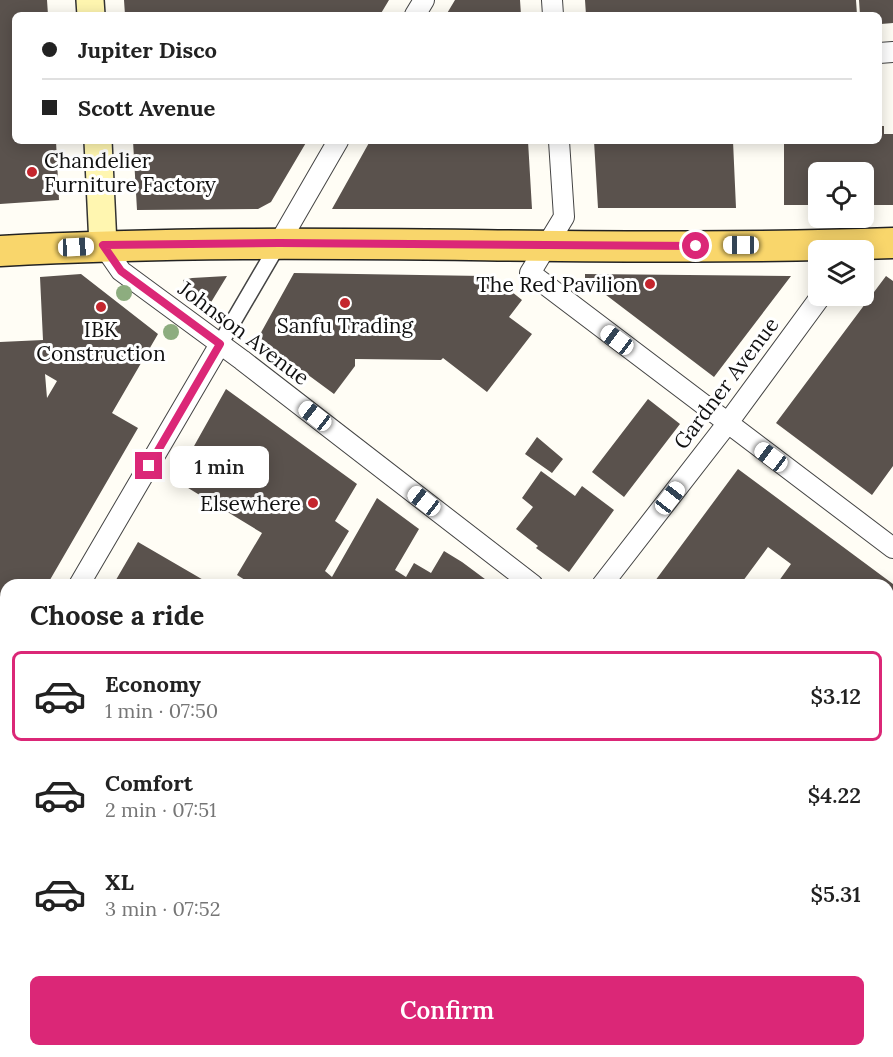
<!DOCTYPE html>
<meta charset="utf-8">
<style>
:root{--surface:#fff;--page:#f6f6f6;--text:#222;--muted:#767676;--line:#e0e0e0;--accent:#db2777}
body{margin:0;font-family:Lora,serif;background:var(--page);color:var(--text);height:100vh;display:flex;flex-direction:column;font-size:22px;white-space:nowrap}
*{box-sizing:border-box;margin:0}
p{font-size:20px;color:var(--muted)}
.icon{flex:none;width:33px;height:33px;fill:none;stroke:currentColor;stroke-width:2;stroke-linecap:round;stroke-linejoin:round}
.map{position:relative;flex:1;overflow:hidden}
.drawer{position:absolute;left:0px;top:579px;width:894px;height:478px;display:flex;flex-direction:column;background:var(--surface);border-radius:18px 18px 0 0;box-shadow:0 3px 15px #0003}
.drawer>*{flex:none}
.banner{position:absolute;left:12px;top:12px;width:870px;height:132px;border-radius:9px;box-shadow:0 3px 15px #0003;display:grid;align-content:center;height:132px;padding:0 30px;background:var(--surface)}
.fabs{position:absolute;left:808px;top:162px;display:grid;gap:12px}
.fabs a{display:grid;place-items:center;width:66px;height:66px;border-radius:9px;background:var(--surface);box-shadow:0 3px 15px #0003;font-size:30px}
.end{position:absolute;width:27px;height:27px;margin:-14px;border:8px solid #db2777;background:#fff;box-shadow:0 0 0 3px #fff}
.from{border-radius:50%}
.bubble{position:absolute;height:42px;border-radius:9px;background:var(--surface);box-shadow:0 3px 15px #0003;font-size:20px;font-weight:600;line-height:42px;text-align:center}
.car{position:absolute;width:18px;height:36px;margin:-18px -9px;border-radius:8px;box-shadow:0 0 4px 2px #0007;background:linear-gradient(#fff 24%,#345 0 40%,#fff 0 76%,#345 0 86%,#fff 0)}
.banner b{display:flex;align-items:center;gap:21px;height:57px;font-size:22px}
.banner b+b{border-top:2px solid var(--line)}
.banner i{width:15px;height:15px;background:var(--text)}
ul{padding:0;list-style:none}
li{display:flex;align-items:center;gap:18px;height:90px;margin:0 12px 9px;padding:0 18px;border:3px solid transparent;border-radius:9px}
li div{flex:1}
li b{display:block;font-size:22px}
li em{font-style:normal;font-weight:600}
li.current{border-color:var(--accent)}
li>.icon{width:54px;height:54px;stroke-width:1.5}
h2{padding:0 30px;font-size:27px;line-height:72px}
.primary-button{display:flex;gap:12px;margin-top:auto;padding:12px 30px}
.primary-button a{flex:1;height:69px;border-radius:9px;background:var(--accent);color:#fff;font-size:24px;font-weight:600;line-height:69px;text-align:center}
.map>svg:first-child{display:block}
</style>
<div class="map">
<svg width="893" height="1057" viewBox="0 0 893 1057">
<rect width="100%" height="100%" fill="#fffdf5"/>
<path fill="#5a524d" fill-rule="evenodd" d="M0,0H47L48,15H15V141H56L59,200L0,204Z
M124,0H389L380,15H125Z
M455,0H520L521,15H446Z
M585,0H856L857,15H586Z
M859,0H893V23L881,24L879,15H860Z
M879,126H884V134H893V205H864V172H819V205H784V141H879Z
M133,141H307L271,202L258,209L137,210Z
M370,141H528L532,209H332Z
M594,141H733L736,208H598Z
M294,273L483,276L497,287L501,283L522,300L509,317L532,334L487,392L443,358L441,360L355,359V366L334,394L258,338Z
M81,274L158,334L112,413L138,428L47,585H6V603L0,600V342L43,340L40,277ZM45,374L57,381L47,398Z
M585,274L789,276H791L714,377L585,279Z
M227,276L210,304L183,282V280L192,278Z
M886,276L893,281V466L872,495L776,423Z
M226,389L357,484L335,521L349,531L325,571L332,577L377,498L419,529L395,570L406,577L414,563L431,573L444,551L462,562L493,585H253L237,575L262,533L175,480Z
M648,399L680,424L624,497L592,472Z
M537,437L563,459L552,473L525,454Z
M738,469L893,584V691L888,698V585H776L791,564L768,547L740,585H652Z
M541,471L575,496L582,486L614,510L569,572L536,548L538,546L516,529L533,507L522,498Z
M138,542L212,585H113Z
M893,699V719L888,715V706Z
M888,742L893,746V814L888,810Z
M6,772V864L0,860V783Z
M893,950V1057H831L834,1052H888V959Z
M0,1019L6,1023V1052H55L64,1057H0Z
M359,1052H658L667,1057H355Z"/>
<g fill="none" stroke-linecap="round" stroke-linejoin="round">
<g stroke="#444" stroke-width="18">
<path id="pedestrian" d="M220,344L279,243"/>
</g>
<g stroke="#444" stroke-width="22">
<path id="minor" d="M552,0L553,15
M415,15L424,0
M879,53L893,52
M559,141L564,217L530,273L893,548
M279,243L338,141
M103,245L121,271L242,360L533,585
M79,585L220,344
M602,585L727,424L821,296
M0,635L6,639
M0,721L6,711
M888,851L893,854
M888,901L893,894
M715,1052L724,1057
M797,1057L800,1052"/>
</g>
<g stroke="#333" stroke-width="30">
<path id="secondary" d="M90,0L91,15
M98,141L103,245"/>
</g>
<g stroke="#222" stroke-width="33">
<path id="primary" d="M0,251C297,234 595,254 893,243"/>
</g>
<use href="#pedestrian" stroke="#fff" stroke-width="15"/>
<use href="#minor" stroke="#fff" stroke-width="20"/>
<use href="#secondary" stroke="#fff6b0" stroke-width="27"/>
<use href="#primary" stroke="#f9d66b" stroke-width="30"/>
</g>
<g fill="#8dad7f">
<circle cx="124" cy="293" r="8"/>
<circle cx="171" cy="332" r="8"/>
</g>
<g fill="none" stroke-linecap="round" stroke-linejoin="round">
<path stroke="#db2777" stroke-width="8" d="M149,466L220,344L121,271L103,245L279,243L696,246"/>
</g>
<g fill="#c4262e" stroke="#fff" stroke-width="2">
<circle cx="32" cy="172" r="6"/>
<circle cx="650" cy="284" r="6"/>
<circle cx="345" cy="303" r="6"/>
<circle cx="101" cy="307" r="6"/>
<circle cx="313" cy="503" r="6"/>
</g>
<g text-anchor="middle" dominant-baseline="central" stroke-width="6" stroke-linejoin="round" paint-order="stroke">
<g font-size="21" fill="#111" stroke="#fff" text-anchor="end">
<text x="44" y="160" text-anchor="start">Chandelier<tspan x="44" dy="24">Furniture Factory</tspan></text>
<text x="638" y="284">The Red Pavilion</text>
<text x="345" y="325" text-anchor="middle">Sanfu Trading</text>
<text x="101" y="329" text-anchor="middle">IBK<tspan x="101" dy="24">Construction</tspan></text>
<text x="301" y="503">Elsewhere</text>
</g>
<g font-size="21" fill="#111" stroke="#fff">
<text transform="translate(244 333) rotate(37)">Johnson Avenue</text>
<text transform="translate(726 383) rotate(-53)">Gardner Avenue</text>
</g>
</g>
</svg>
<div class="fabs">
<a><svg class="icon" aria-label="locate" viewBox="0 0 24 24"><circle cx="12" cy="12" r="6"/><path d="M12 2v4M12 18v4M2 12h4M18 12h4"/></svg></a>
<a><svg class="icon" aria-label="layers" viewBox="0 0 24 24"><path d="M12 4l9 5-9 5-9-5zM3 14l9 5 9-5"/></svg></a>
</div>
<i class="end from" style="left:696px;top:246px"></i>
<i class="end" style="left:149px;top:466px"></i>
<div class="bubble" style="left:170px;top:446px;width:99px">1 min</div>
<i class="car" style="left:741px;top:245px;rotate:270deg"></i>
<i class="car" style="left:76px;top:247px;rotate:87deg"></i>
<i class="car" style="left:617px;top:340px;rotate:307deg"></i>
<i class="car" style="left:315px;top:416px;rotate:308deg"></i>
<i class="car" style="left:771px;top:457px;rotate:307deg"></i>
<i class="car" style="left:670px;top:498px;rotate:38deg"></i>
<i class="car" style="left:424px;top:501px;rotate:308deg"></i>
<div class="banner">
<b><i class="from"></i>Jupiter Disco</b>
<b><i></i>Scott Avenue</b>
</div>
<section class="drawer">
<h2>Choose a ride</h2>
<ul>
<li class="current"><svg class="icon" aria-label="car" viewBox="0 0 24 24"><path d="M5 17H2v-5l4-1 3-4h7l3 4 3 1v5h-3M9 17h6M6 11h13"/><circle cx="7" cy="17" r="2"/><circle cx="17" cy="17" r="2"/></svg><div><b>Economy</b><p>1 min · 07:50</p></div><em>$3.12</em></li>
<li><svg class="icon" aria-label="car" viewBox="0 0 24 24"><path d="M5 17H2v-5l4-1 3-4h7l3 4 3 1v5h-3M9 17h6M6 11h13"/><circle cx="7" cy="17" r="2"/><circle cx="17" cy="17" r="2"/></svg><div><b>Comfort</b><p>2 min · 07:51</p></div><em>$4.22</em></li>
<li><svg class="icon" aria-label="car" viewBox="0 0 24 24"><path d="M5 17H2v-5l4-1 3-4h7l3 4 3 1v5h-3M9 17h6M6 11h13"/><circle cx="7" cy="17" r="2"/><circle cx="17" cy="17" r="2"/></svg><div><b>XL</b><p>3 min · 07:52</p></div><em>$5.31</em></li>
</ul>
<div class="primary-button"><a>Confirm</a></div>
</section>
</div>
